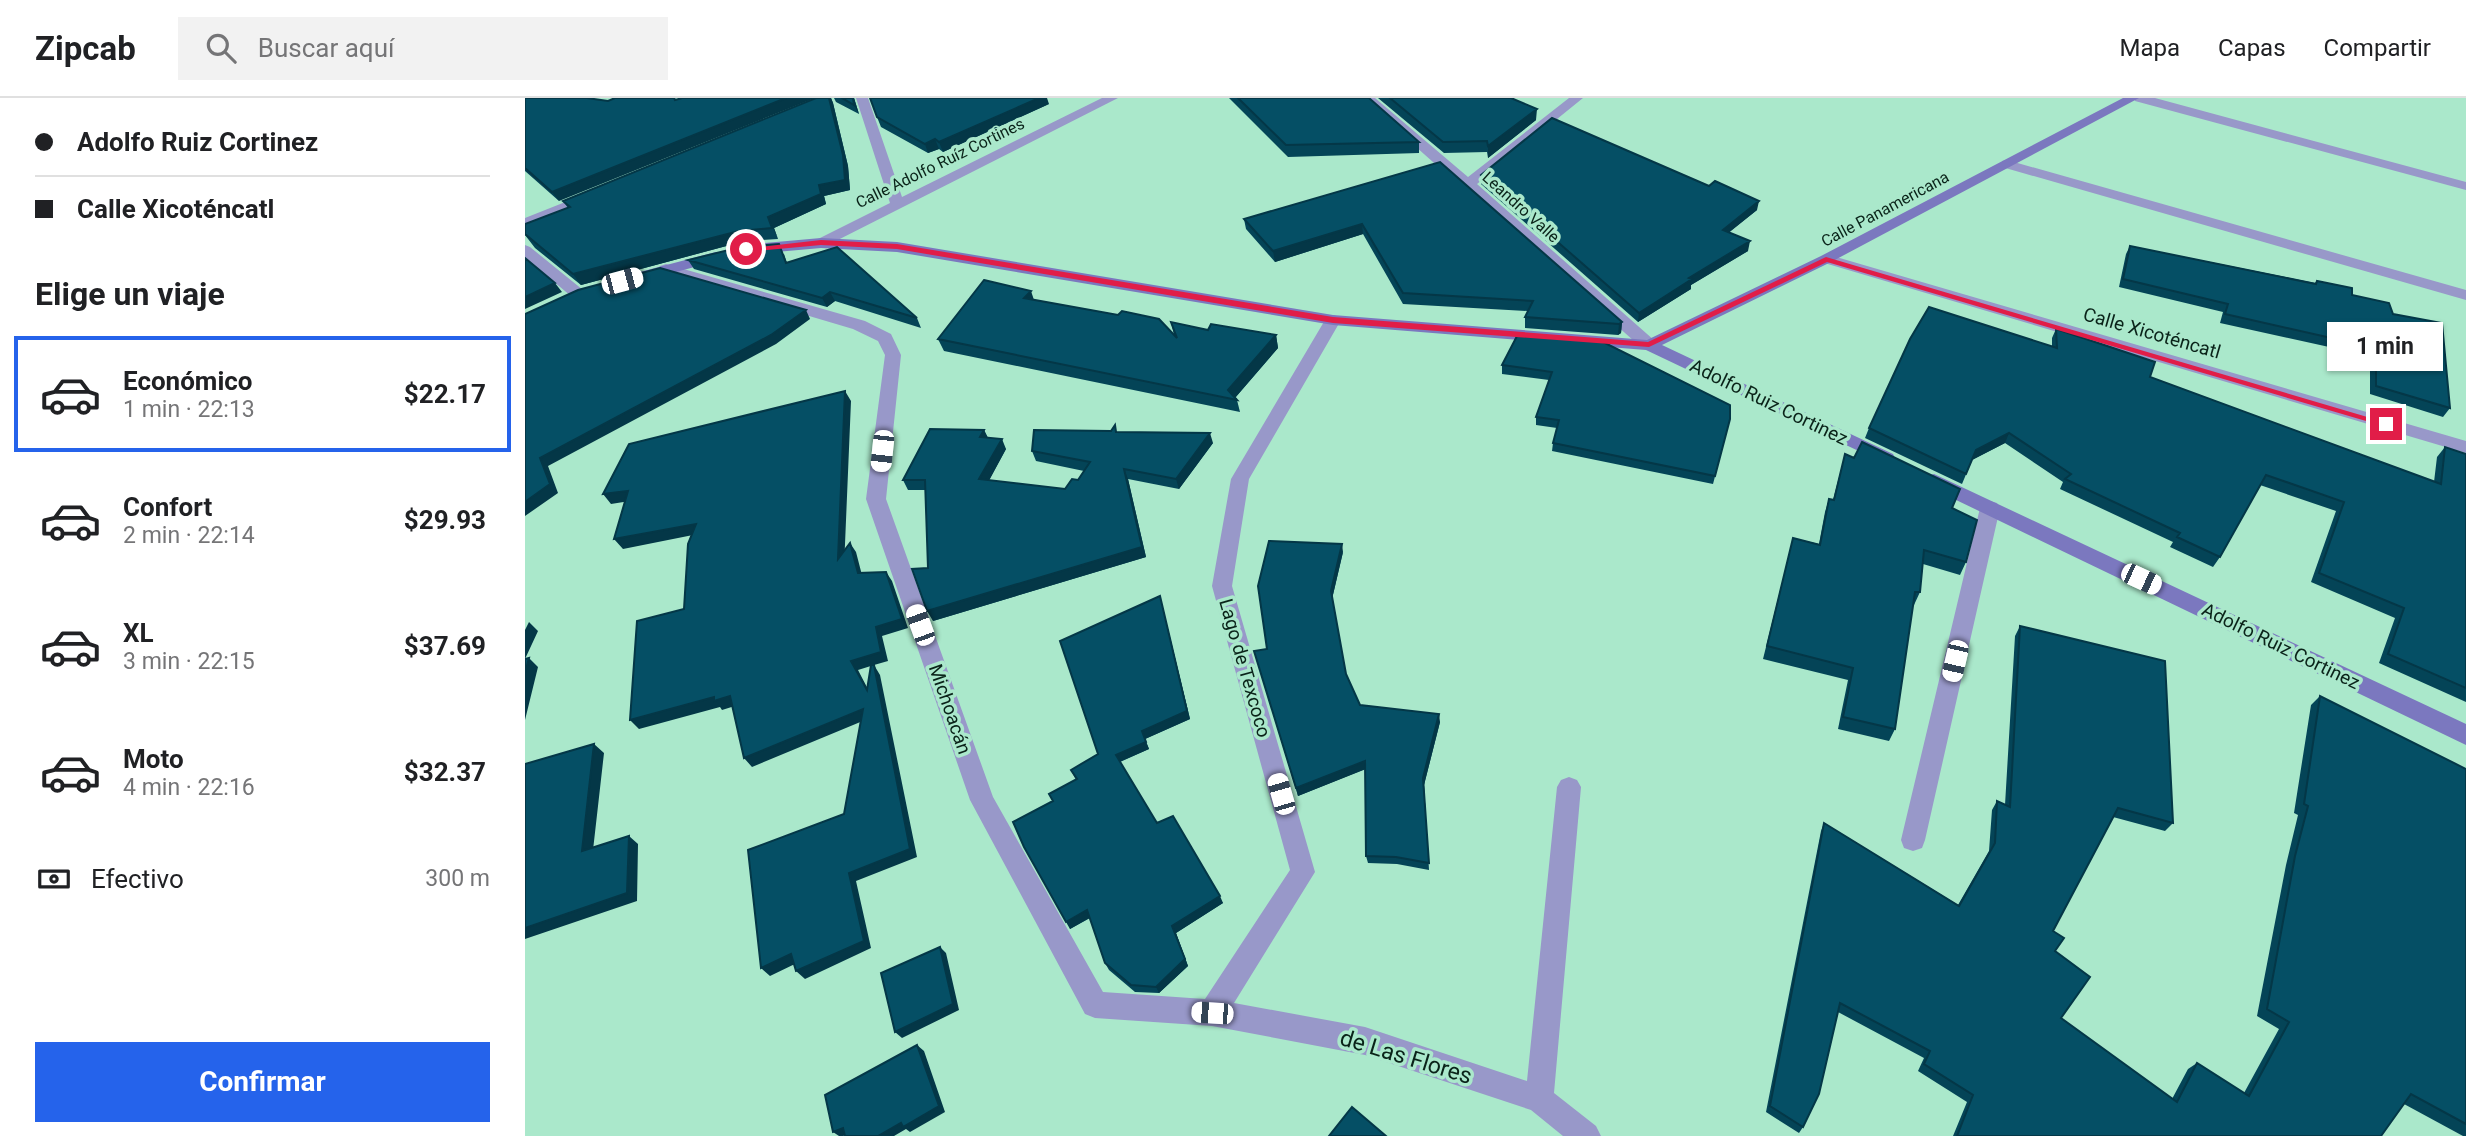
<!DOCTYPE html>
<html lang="es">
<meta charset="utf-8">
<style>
:root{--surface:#fff;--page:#f2f2f2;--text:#202124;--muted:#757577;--line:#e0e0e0;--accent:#2563eb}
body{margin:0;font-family:Roboto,sans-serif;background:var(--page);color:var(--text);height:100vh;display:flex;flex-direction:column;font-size:26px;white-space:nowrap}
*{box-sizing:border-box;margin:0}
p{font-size:23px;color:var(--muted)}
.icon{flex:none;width:38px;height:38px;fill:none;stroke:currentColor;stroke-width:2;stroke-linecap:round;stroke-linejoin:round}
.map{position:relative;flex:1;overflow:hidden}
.panel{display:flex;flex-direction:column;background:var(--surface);width:525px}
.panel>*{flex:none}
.banner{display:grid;align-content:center;height:154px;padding:0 35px;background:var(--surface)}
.end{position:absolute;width:32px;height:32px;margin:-16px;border:9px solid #e11d48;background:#fff;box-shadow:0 0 0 4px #fff}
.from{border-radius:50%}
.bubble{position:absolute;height:49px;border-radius:0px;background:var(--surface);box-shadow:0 2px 5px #0004;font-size:23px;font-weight:700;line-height:49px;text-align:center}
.car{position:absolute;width:21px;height:42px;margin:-21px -10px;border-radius:9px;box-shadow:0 0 5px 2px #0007;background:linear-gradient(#fff 24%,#345 0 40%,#fff 0 76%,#345 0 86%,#fff 0)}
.banner b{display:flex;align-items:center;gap:24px;height:66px;font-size:26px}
.banner b+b{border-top:2px solid var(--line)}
.banner i{width:18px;height:18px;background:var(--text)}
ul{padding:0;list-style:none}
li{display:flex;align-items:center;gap:21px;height:116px;margin:0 14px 10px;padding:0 21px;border:4px solid transparent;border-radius:0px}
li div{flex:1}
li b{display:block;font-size:26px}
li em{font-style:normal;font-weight:700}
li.on{border-color:var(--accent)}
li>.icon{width:63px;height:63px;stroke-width:1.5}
h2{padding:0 35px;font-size:32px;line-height:84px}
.pay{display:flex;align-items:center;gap:18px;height:77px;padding:0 35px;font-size:26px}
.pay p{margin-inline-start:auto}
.primary-button{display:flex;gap:14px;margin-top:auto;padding:14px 35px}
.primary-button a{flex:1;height:80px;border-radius:0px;background:var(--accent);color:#fff;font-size:28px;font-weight:700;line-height:80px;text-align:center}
header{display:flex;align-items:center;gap:42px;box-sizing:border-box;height:98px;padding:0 35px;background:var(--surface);border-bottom:2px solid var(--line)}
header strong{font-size:33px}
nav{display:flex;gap:38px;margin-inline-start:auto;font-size:24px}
.search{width:490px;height:63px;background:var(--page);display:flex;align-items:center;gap:18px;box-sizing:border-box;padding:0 24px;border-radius:0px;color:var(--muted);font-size:26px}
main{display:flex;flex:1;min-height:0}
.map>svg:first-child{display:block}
</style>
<header>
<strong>Zipcab</strong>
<div class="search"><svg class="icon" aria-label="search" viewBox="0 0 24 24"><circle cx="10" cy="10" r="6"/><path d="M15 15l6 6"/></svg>Buscar aquí</div>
<nav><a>Mapa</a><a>Capas</a><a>Compartir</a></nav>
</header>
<main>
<section class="panel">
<div class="banner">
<b><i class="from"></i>Adolfo Ruiz Cortinez</b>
<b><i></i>Calle Xicoténcatl</b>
</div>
<h2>Elige un viaje</h2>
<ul>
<li class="on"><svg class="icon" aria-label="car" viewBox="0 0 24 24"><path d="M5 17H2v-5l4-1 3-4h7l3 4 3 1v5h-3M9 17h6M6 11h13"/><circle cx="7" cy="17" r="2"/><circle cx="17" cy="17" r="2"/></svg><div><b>Económico</b><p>1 min · 22:13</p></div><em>$22.17</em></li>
<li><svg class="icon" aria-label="car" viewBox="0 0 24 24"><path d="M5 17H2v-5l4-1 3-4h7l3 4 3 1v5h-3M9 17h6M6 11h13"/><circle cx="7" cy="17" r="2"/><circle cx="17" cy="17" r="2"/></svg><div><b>Confort</b><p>2 min · 22:14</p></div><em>$29.93</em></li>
<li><svg class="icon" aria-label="car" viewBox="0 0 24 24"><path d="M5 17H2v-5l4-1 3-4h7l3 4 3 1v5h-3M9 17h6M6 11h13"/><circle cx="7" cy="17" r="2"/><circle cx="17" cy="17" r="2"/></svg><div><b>XL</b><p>3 min · 22:15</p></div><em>$37.69</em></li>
<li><svg class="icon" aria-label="car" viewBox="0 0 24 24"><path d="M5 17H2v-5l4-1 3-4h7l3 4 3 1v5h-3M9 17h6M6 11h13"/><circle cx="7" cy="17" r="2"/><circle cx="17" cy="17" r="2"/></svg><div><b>Moto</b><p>4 min · 22:16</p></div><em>$32.37</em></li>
</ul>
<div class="pay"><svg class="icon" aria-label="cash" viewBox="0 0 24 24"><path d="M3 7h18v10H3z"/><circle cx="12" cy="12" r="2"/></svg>Efectivo<p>300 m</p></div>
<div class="primary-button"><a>Confirmar</a></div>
</section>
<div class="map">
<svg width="1941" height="1038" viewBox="0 0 1941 1038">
<rect width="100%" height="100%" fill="#aae8cb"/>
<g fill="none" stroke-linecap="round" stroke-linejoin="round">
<path fill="#9898c9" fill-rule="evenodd" d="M1609,0H1630L1941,84V92L1610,3Z
M1482,62L1941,192V202L1477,69V63Z
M1465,403L1472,405L1475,410L1400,742L1397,750L1388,753L1379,750L1376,742L1455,410L1458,405Z"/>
<path fill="#9898c9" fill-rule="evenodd" d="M331,0H343L377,99L577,0H593L301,148H291L288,145L291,142L365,105Z
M836,0H850L943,79L1044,0H1058L952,86L1130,243L1132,247L1130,251H1118Z
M68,93L75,97L73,100L0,129V120Z
M0,147L5,149L58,192L60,195L58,198H46L0,160Z
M1301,156L1941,343V355L1296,164L1293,161Z
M141,166L340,223L366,236L376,257L361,401L468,699L578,894L680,901L765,772L687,488L706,381L800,222L808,217L814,219L816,222L724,381L707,488L790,774L709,905L840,929L1002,983L1032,689L1036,682L1044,679L1052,682L1056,689L1029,995L1071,1028L1076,1038H1038L1006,1012L840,957L687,928L570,920L560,916L445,702L341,401L360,257L353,243L328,231L135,174L133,171L135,168Z"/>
<path fill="#7b78bf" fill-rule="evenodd" d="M1598,0H1614L1306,164L1137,247L1368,356L1370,360L1368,364L1361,366L1121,252L808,227L372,154L296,150L229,156L221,151L229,146L296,140L372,144L808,217L1122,242L1296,158Z
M191,154L196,156L199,159L196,162L113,184L105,179L107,176Z
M1409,376L1941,626V647L1402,388L1400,383L1402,378Z"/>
</g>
<path fill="#044457" d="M0,0L34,103L0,73Z
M291,0H306L308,5L323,68L325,92L299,98L301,106L249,130L253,141L220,143L56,187L10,150L0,137V126L43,110L38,103Z
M309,0H329L334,16L311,4Z
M704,0H844L894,44V55L763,59Z
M853,0H986L1011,22L963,60L962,54L919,55Z
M524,6L418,54L414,51L403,55L356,29L352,19Z
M915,64L1097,224L1096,235L1093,237L1000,230V219L1003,213L878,206L838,136L750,164L721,131L719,121Z
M956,77L1232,112L1204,134L1223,153L1166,187V191L1113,224L956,86Z
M1605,148L1790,185L1792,183L1827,197L1868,216L1925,310L1918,319L1845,296V258L1695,225L1698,214L1594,189L1601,156Z
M259,156L262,165L392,220L396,230L310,203L302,209L169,171L163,162Z
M509,202L649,237L646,224L683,232L751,237L753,250L710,300L712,302L715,314L419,253L413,241Z
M1531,231L1625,279L1909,384L1912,359L1920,349L1941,356V604L1854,565L1870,520L1786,484L1811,413L1735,387L1695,459L1688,469L1645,449L1648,444L1535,391L1538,384L1480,345L1447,362L1437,386L1340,340L1344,330L1527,249V240Z
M993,236L1203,329L1188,386L1027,353L1028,345L1032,330L1011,327V319L1024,282L977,276V267Z
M459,332L463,340L481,351L464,382L540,391L553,382L559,373L511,363L507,353L592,334L688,345L654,391L603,381L621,459L408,523L403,470L400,392H383L378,382Z
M1320,356L1427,410L1441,464L1435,477L1398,466L1395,494L1389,507H1388L1370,631L1364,643L1313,631L1323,582L1238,561L1268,440L1294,446L1300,414L1304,401L1308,402Z
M818,454L807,501L821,576L835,607L915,624L899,687L904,772L872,766L843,765L841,758L840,671L773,698L729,553L742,551Z
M635,498L665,621L620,641L624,651L595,664L632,725L698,805L651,835L663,868L634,895L610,894L584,872L580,865L565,820L545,831L528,703L551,682L546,672L573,656Z
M1495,528L1648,725L1640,733L1588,719L1528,833L1536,920L1647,1001L1663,971L1672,965L1719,995L1754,931L1732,918L1761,767L1773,717L1769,715L1786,607L1795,598L1941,671V1038H1938L1879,1006L1856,1038H1428L1442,1004L1393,973L1399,960L1313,914L1278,1029L1274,1035L1241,1014L1296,733L1299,725L1433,807L1464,753L1467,712L1472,703L1480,707L1490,538Z"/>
<path fill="#043747" d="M261,0H290L34,103L27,94Z
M304,0H306L308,5L323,68L325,92L299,98L301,106L249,130L253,141L243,119L294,87Z
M328,0H329L334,16L329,7Z
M514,0H522L524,6L418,54L414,44Z
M1012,11L1011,22L963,60V48Z
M410,41L414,51L403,55L400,46Z
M1234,103L1232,112L1196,141L1198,132Z
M837,126L838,136L750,164L748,153Z
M214,133L220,143L56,187L48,176Z
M1225,143L1223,153L1166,187V191L1113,224L1114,215L1164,180Z
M30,185L37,194L0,211V199Z
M506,193L510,205L499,200Z
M305,194L310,203L302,209L297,200Z
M281,212L285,221L251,246L23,368L33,395L0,418V404L15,360Z
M1097,224L1096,235L1093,237L1094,226Z
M751,237L753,250L709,301L703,292Z
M320,293L326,303L319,470L313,461Z
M459,332L464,342L455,339Z
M685,335L688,345L654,391L651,381Z
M1484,335L1480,345L1447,362L1451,352Z
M477,341L481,351L459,392L454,381Z
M599,371L603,381L621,459L408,523L402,513Z
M103,393L111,402L86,406L78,396Z
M171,426L178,435L98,451L89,441Z
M325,445L331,454L339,485L333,475Z
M817,446L818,454L807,501L806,493Z
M361,474L367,483L383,530L357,538L363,563L349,567L355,577L392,759L331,783L346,850L280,881L271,873L339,843L324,775L385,751L349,567L333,572L348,601L342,592L326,563L356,554L351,529L377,521Z
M635,498L665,621L620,641L624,651L594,664L591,657Z
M4,524L13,533L0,561V532Z
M4,560L13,569L0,622V575Z
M205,598L213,607L197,612L195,609L114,631L105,622L189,599Z
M338,611L345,620L227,669L219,660Z
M914,616L915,624L899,687L904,772L898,680Z
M69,646L79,655L67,761L57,753Z
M840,663L841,671L773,698L771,690Z
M104,738L113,746L112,803L0,841V830Z
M695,798L698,805L651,835L663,868L634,895L631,889L647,828Z
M562,812L566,819L545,831L541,824Z
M415,849L421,855L434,912L377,940L370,934Z
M266,856L274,864L245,878L236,870Z
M392,947L399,953L420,1014L385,1034L381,1031L369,1038H353Z
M318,1030L326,1036L318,1038H314L308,1034Z"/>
<path fill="#054f65" stroke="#043747" stroke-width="2" d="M0,0H62L83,3L90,0H149L150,2L157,0H261L27,94L0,70Z
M291,0H304L318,57L320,82L294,87L296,96L243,119L247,130L214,133L48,176L0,136V126L45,109L38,103Z
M317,0H328L329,7Z
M345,0H514L414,44L410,41L400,46L352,19Z
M713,0H844L894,44L761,47Z
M865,0H986L1012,11L963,48L962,43L918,44Z
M1027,20L1184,88L1190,83L1234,103L1198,132L1225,143L1164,180L1167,181L1114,215L956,77Z
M915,64L1097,224L1094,226L1000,219L1008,203L878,195L837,126L748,153L719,121Z
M254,146L261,165L312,149L392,220L305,194L297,200L163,162L216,149Z
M1605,148L1791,186L1792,183L1827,190V197L1864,205L1868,216L1917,225L1925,310L1851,288V250L1700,216L1703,206L1598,181Z
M0,160L30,185L0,199Z
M135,170L281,212L246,237L15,360L25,386L0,404V216L53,192Z
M459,182L506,193L499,200L593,217L597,213L634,221L652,240L646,224L683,232L686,226L751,237L703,292L712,302L413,241Z
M1404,209L1532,250L1531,231L1630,264L1625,279L1916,386L1920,349L1941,356V590L1863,556L1879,510L1794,475L1819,404L1741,377L1695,459L1652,439L1655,435L1540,381L1546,376L1484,335L1451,352L1441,376L1344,330L1385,241Z
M993,236L1076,243L1205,307V321L1190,378L1028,345L1034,322L1011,319L1027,274L977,267Z
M320,293L313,461L325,445L333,475L361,474L377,521L351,529L356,554L326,563L342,592L346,567H349L385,751L324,775L339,843L271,873L266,856L236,870L223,752L319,716L338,611L219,660L205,598L189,603V599L105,622L112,523L159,511L163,446L171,426L89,441L103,393L78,396L104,346Z
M590,327L591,334L685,335L651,381L599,371L617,449L402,513L387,471L403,470L400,382H378L405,331L459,332L455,339L477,341L454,381L540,391L547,381L553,382L565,364L507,353L509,332L586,333Z
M1337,344L1435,391L1427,410L1452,422L1441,464L1399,452L1395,494H1390L1370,631L1318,619L1328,570L1242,548L1268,440L1295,447L1304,401L1309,402L1320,356L1329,360Z
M744,443L817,446L806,493L821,576L835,607L914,616L898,680L904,765L871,759L841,758L840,663L771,690L729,553L742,551L733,488Z
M635,498L662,613L617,633L621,644L591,657L632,725L648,718L695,798L647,828L660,861L631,889L606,887L580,865L562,812L541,824L499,749L488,724L528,703L524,696L552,681L546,672L573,656L535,543Z
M1495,528L1640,563L1648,725L1593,710L1528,833L1539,840L1530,853L1565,879L1536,920L1652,1004L1672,965L1724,998L1764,924L1742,911L1770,758L1783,708L1779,706L1795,598L1941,671V1026L1886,996L1856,1038H1432L1448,997L1399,966L1405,953L1315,905L1294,996L1278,1029L1245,1008L1299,725L1434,808L1470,745L1472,703L1485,709Z
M4,560L0,575V561Z
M69,646L57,753L104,738L102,795L0,830V666Z
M415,849L428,906L370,934L356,875Z
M392,947L414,1008L378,1029L376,1025L353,1038H320L318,1030L308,1034L300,997Z
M827,1009L861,1038H804Z"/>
<path fill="#e11d48" d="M296,142L372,146L808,219L1123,244L1301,159L1866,326L1858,328L1302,164L1124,249L808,225L372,151L296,147L221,154L217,151Z"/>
<g text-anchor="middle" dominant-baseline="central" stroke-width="7" stroke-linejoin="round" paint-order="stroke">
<g font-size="16" fill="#0a2319" stroke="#aae8cb">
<text transform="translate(415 65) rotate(-26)">Calle Adolfo Ruíz Cortines</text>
<text transform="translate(996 109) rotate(42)">Leandro Valle</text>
<text transform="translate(1360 111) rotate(-28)">Calle Panamericana</text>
</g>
<g font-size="19" fill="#0a2319" stroke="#aae8cb">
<text transform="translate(1627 235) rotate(16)">Calle Xicoténcatl</text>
<text transform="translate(1244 304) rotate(26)">Adolfo Ruiz Cortinez</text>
<text transform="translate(1756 548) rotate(26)">Adolfo Ruiz Cortinez</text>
<text transform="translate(720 570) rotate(74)">Lago de Texcoco</text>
<text transform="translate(425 611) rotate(71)">Michoacán</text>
</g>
<g font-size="23" fill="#0a2319" stroke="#aae8cb">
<text transform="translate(881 959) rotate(17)">de Las Flores</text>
</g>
</g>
</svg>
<i class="end from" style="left:221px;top:151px"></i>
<i class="end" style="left:1861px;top:326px"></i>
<div class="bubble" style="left:1802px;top:224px;width:116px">1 min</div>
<i class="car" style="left:97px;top:183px;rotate:75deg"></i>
<i class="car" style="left:357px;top:353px;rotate:186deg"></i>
<i class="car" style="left:1616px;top:481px;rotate:115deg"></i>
<i class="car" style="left:395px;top:527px;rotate:340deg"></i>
<i class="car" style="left:1430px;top:563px;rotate:193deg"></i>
<i class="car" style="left:756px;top:696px;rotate:344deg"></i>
<i class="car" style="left:687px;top:915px;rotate:274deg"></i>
</div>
</main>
